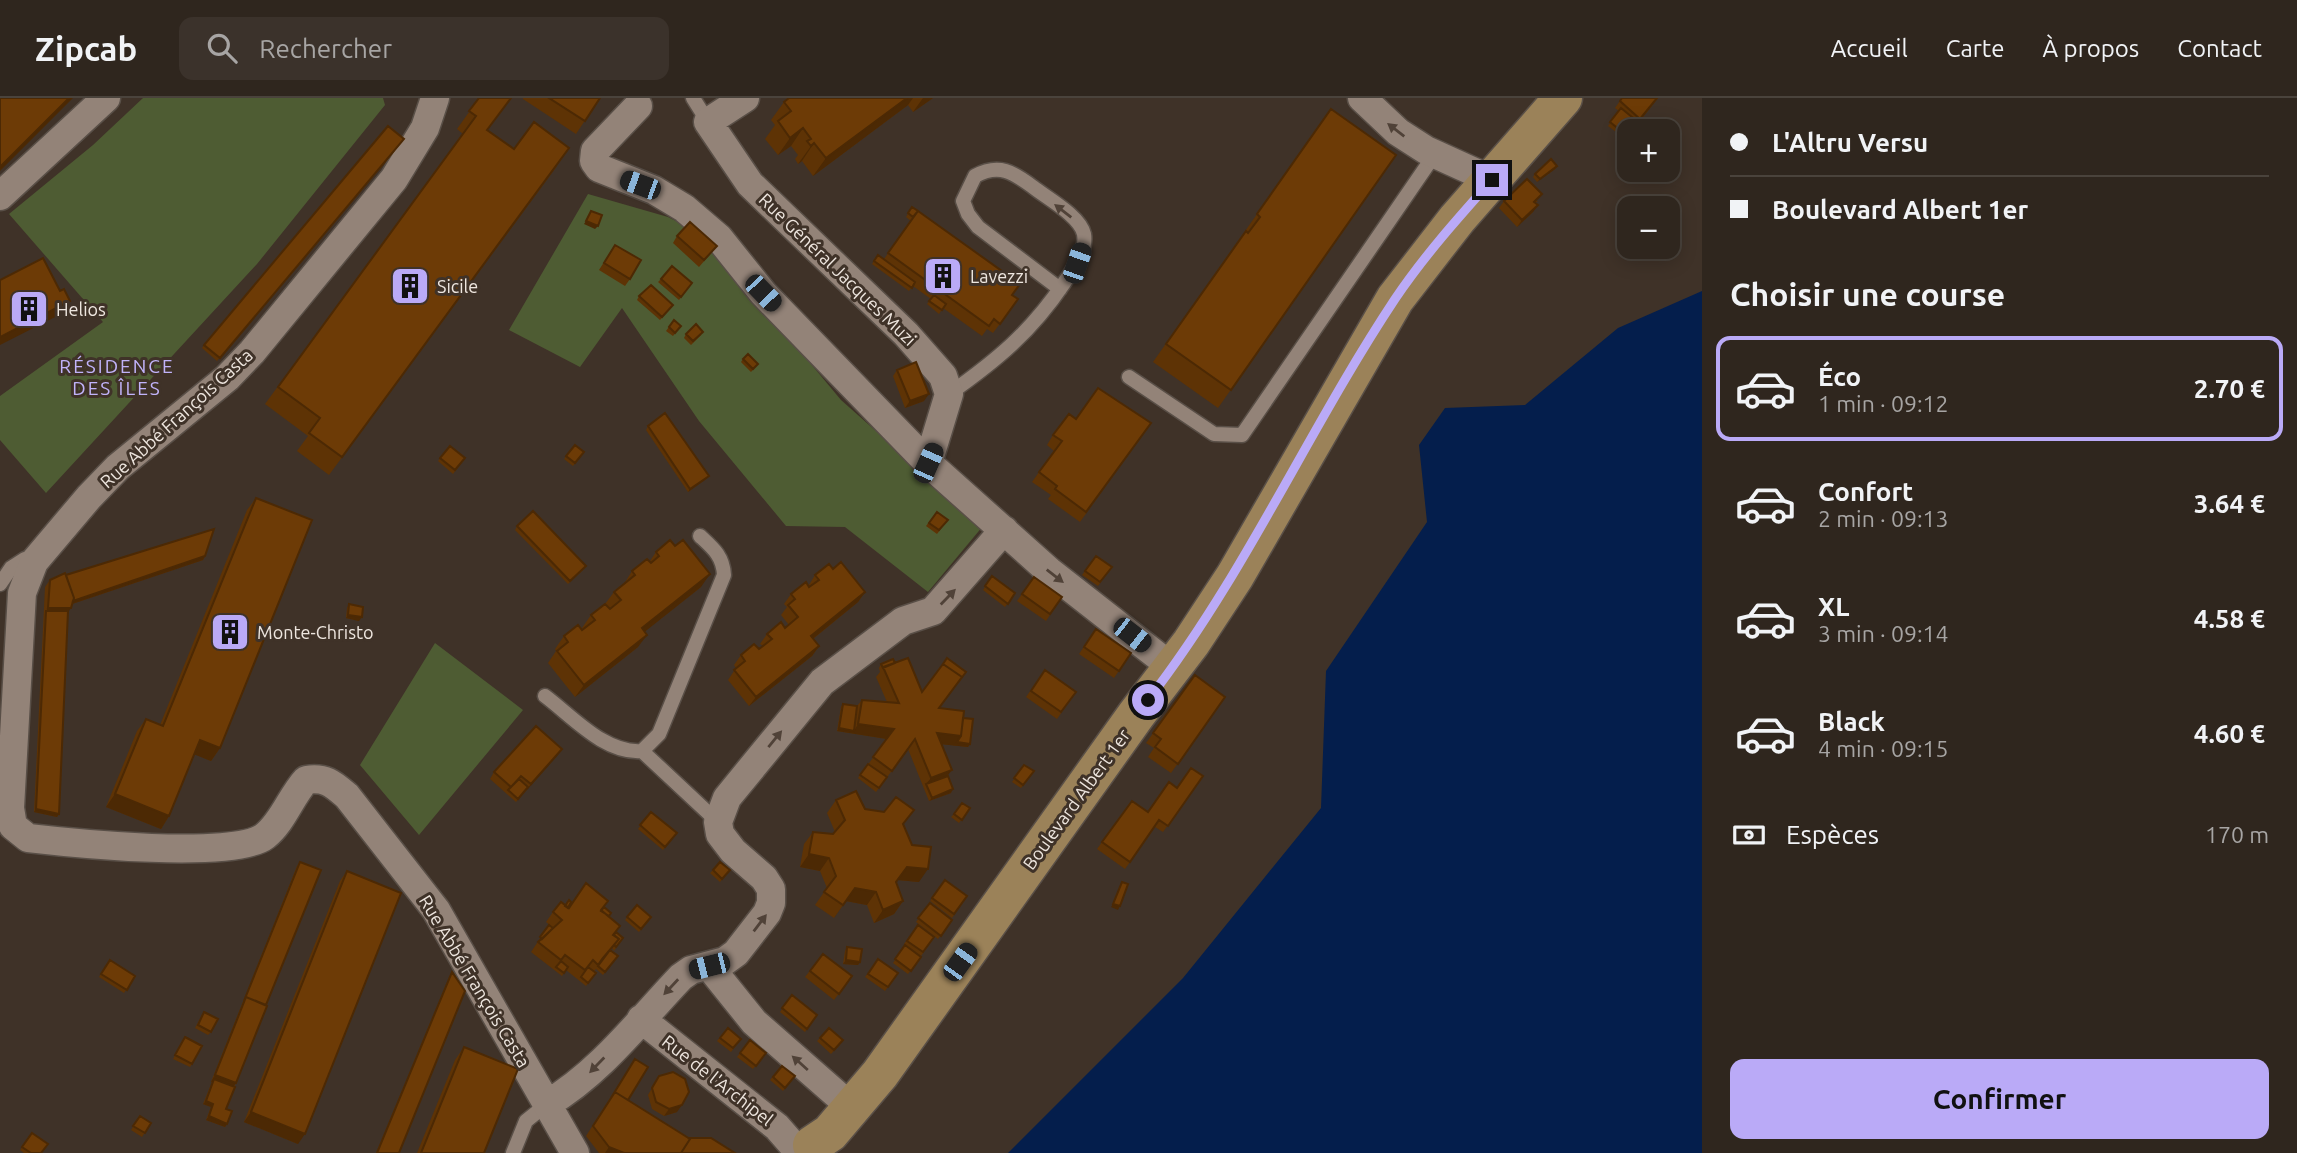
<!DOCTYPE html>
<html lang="fr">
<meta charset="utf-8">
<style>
:root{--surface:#2f261e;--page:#3b322b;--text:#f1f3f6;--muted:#a7a5a4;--line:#4a433c;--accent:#baaaf7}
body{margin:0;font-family:Ubuntu,sans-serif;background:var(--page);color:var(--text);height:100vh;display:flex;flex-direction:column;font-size:26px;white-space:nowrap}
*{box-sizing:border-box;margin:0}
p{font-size:23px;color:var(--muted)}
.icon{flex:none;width:38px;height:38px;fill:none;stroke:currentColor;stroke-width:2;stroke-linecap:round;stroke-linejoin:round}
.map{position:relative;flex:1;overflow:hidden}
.sheet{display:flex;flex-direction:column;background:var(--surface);width:595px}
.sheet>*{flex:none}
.banner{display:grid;align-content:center;height:154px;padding:0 28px;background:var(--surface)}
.fabs{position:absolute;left:1617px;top:21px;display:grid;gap:14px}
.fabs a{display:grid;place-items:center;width:63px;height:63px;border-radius:14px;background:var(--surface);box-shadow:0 4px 18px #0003,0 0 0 2px var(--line);font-size:35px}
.end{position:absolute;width:32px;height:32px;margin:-16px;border:9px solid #baaaf7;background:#111;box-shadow:0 0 0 4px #111}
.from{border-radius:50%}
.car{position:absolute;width:21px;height:42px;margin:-21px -10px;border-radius:9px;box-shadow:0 0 5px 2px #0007;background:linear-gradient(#222 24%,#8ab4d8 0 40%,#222 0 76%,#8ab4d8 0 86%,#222 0)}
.banner b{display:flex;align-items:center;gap:24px;height:66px;font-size:26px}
.banner b+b{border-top:2px solid var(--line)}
.banner i{width:18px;height:18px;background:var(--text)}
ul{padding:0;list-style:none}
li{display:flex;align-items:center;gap:21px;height:105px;margin:0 14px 10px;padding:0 14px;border:4px solid transparent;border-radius:14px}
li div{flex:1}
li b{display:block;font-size:26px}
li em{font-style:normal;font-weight:700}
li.active{border-color:var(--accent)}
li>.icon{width:63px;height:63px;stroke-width:1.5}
h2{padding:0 28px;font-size:32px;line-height:84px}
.pay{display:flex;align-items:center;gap:18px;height:77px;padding:0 28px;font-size:26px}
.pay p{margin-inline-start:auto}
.button{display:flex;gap:14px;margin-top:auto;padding:14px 28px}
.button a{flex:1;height:80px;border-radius:14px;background:var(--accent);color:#111;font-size:28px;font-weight:700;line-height:80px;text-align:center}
header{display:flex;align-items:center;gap:42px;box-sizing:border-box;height:98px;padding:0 35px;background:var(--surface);border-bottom:2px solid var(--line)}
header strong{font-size:33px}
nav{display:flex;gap:38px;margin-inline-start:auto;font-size:24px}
.search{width:490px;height:63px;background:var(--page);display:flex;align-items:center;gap:18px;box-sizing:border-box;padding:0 24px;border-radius:14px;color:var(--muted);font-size:26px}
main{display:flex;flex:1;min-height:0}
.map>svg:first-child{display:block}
</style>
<header>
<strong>Zipcab</strong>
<div class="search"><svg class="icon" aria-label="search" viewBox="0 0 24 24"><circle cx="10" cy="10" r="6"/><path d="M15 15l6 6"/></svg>Rechercher</div>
<nav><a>Accueil</a><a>Carte</a><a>À propos</a><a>Contact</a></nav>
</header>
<main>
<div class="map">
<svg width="1702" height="1055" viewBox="0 0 1702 1055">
<rect width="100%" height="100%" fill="#3f3228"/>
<path fill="#4e5c33" d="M143,0H383L385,7L257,166L46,395L0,342V298L103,224L9,116L93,47Z
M588,96L668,119L690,130L716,152L841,302L983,428L928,494L845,429L786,428L699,323L622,210L580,269L509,232Z
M435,545L523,612L419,737L360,667Z"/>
<path fill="#041e4c" d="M1702,193V1055H1008L1183,880L1321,710L1326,573L1427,424L1419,347L1445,310L1525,307L1618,230Z"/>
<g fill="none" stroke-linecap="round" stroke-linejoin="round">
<g stroke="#594f47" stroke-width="17">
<path id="lane" d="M693,0L708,24
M1129,279L1214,336L1242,337L1435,56
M949,296C997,262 1031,234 1064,185C1073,171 1087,154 1084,136C1080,118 1047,100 1033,89C1013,74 999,65 975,78L963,103L968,116L978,129L1060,191
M0,486L11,470L25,461L34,464
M545,598C573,619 605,656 642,653L659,636L724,477C723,458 713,450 700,438
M642,653L718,724
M513,1055L526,1023L547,1006"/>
</g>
<g stroke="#594f47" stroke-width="31">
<path id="street" d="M435,0L425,30L394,81L252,254L227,280L118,369L89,399L34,464L22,495L10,710L13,728L28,740C71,745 235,762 265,738C283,724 291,698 306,682C326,679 333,686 347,698L436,812L575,1055
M745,0L708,24L750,86L906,236L943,278L949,296L928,365
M1362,0L1398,34L1426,52L1492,82
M638,8L595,53L594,63L599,70L654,92L684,110L719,140L763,195L928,365L1049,473L1173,570
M0,98L106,0
M709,868L754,924L851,1009
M641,921L777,1029L791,1045
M547,1006C600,975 639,923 681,879L691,872L725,863L736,855L767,815L771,805V791L764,780L733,753L720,736L718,724L727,700L822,584L903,523L933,513L1004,432"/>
</g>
<g stroke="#594f47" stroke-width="41">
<path id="secondary" d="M812,1047L830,1035L880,976L1136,617L1191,545L1235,478L1395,201L1457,121L1563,0"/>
</g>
<use href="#lane" stroke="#938378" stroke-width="14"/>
<use href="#street" stroke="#938378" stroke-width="28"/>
<use href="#secondary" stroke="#9b8259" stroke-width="38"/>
</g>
<path fill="#5e3305" d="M479,0L488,32L514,51L557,68L329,377L297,353L308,338L265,306L463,36L457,31Z
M523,0H600L576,36L523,1Z
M789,0H933L913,14L908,7L813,78L802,63L798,66L795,61L798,57L791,48L778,57L765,41L775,27L771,22L784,4Z
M1622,0H1658L1636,28L1624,40L1608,28L1619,13L1615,10Z
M1331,11L1396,57L1218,310L1153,264Z
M402,44L217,263L202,250L204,247Z
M1557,68L1555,71L1537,84L1533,79L1535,76Z
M1504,103H1538L1535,105L1533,114L1517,129L1499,110Z
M912,109L1012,197L1011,211L993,235L987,231L982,238L943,210L939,216L927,206L931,201L913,188L909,193L872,166L878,157L884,161L911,123L906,119Z
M677,138L712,154L699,169L673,145Z
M615,147L630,181L625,188L599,172Z
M661,181L692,185L679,202L658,184Z
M639,198L673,207L660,222L637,202Z
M674,222L681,228L673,238L666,233Z
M686,236L701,237L691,247L684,240Z
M743,261L758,266L751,274L741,264Z
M897,272L924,303L905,310L893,278Z
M1076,321L1151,325L1080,424L1048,401L1051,397L1032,384L1054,353L1047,347L1053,337Z
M648,328L706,381L688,394L646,332Z
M575,347L584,354L573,368L564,361Z
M450,348L465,360L453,376L438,363Z
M256,400L220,650L211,663L194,656L169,718L161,731L106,709L137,633L146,621L160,627L247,412Z
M937,414L948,422L937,436L926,428Z
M517,428L584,471L568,486L515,432Z
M656,454L701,489L644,534L638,549L575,599L548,565L556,553L555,551L564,538L583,531L582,530L591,517L605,506L614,494L624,486L632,473L650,463Z
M205,458L203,462L72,506L68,513L59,716L57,719L34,714L45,489L50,482L66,477Z
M1096,458L1112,469L1098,488L1082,477Z
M833,471L865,494L858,504L813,541L819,548L812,558L749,608L728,582L736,570L734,567L741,557L759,551L763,548L760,546L767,536L785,530L789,527L781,517L787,509L784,506L791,496L809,489V487L815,477Z
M992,478L1015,495L1005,509L983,492Z
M1034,479L1062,499L1046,523L1017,503Z
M349,506L359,523L346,520L347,510Z
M1096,531L1131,555L1114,580L1079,556Z
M895,565L922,594L939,610L963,620L970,646L968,649L942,646L951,695L929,703L908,651L876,694L858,680L887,641L837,633L841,609L843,606L857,608L862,602L887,604L876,579L880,574L879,570L881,566Z
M1045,572L1076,594L1057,621L1026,599Z
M1195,577L1225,599L1171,675L1148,659L1154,650L1146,645Z
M562,651L516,704L490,681L494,674Z
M1024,667L1034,673L1021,690L1012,684Z
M1203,678L1163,734L1155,729L1125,771L1097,751L1132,703L1148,714L1177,690Z
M836,702L865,711L904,727L919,784L898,782L896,785L903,803L894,816L874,825L867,807L846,803L834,820L815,807L827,790L820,773L800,769L804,746L813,734L833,736L835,734L827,715Z
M970,710L959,725L951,719L954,716Z
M651,714L677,735L663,752L638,731Z
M300,764L266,907L236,985L234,989L226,1011L227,1026L225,1029L206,1022L211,1009L203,1006L212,984H211L297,768Z
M713,772L727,775L720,784L710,775Z
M347,773L298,1046L244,1024L340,783Z
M945,782L967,798L952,820L930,803Z
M930,805L952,822L938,841L916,824Z
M637,807L651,819L639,834L625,822Z
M604,809L616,834L623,840L614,853L612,850L610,852L618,858L603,877L596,871L594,873L596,875L586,888L566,872L562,878L531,854L549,827L553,830L546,824L553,814L568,810Z
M918,827L934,839L921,858L904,846Z
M905,847L921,859L908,876L893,865Z
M847,849L860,864L858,867L843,866L845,853Z
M823,856L852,878L834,902L805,879Z
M878,861L898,875L885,893L865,879Z
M110,862L135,878L124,895L99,879Z
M452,874L399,1055H376L450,877Z
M792,897L817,917L805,934L780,914Z
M202,917L211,934L208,937L195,930Z
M728,930L741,941L731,954L717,943Z
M185,939L192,966L190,969L173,961Z
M820,940L841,945L831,956L817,943Z
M750,942L766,955L753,971L737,959Z
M464,949L484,1055H417L455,962Z
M635,961L628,1002L688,1040L735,1055H599L586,1038Z
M782,968L795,978L783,993L770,982Z
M659,978L677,1014L664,1018L652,1011L648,997Z
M140,1018L151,1025L142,1039L131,1032Z
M32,1035L41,1055H24L20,1052Z"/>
<path fill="#4c2904" d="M69,0H73L0,73V69Z
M907,0H913L908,7L813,78L826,60Z
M923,0H933L913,14Z
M803,30L791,48L778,57L790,40Z
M814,45L802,63L798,66L811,48Z
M1557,68L1555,71L1537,84L1540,81Z
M1538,107L1533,114L1517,129L1522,122Z
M586,123L598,128L595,131L584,126Z
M70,203L61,216L0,247V239Z
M929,296L924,303L905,310L910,303Z
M709,378L706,381L688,394L690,391Z
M205,458L203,462L69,507L72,503Z
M710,476L701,489L633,543L642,530Z
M865,494L858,504L804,548L811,538Z
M48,510H71L66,517L46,513Z
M348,517L362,519L359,523L346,520Z
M647,537L638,549L575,599L584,587Z
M819,548L812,558L749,608L756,599Z
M858,626L894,631L887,641L837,633L839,630L854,633Z
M937,635L961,638L970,646L968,649L930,645Z
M200,642L220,650L211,663L191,655Z
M562,651L557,658L526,693L531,686Z
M952,672L945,681L926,686L931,680Z
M953,691L951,695L929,703L932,700Z
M115,696L169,718L161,731L106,709Z
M36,711L59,716L57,719L34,714Z
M809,756L829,760L820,773L800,769Z
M907,769L928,771L919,784L898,782Z
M855,790L876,794L867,807L846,803L834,820Z
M903,803L894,816L874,825L883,812Z
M1113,806L1120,808L1118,812L1111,809Z
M846,862L860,864L858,867L843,866Z
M215,977L236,985L231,992L214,981L212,984H211Z
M206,1003L213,1006L211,1009L203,1006Z
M682,1007L677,1014L664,1018L669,1011Z
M251,1014L305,1036L298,1046L244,1024Z
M209,1018L227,1026L225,1029L206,1022Z
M609,1049L624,1055H605Z"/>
<path fill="#6d3b06" stroke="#4c2904" stroke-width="2" d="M0,0H69L0,69Z
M479,0H511L487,32L514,51L534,24L569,50L342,359L309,335L320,320L278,289L476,18L469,13Z
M549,0H600L585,23Z
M789,0H907L826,60L814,45L811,48L807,43L811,41L803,30L790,40L778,23L791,13L784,4Z
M1622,0H1657L1640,21L1620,3Z
M1621,10L1638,24L1626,37L1610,24Z
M1331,11L1396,57L1231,292L1166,246L1246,133L1248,135L1260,119L1257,116Z
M1648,24L1660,31L1658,33H1648L1644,29Z
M388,28L404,41L220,260L204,247Z
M1551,61L1557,68L1540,81L1535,76Z
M1527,81L1542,96L1534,104L1538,107L1522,122L1504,103Z
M912,109L918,113L913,119L908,115Z
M591,113L602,117L598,128L586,123Z
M918,113L1020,186L1012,197L1018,201L1000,226L994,221L989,228L888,155Z
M690,124L717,148L704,162L677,138Z
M615,147L641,162L630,181L604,165Z
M878,157L915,184L912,190L874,163Z
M43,160L60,193L64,191L70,203L0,239V182Z
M672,168L692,185L681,199L661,181Z
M651,187L673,207L662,219L639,198Z
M934,197L946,206L942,212L929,203Z
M674,222L681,228L675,235L669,229Z
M696,226L703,234L693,243L686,236Z
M748,256L758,266L753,271L743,261Z
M916,264L929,296L910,303L897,272Z
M1098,290L1151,325L1086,414L1055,391L1057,388L1039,374L1062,343L1053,337L1069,316L1076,321Z
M665,315L709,378L690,391L648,328Z
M575,347L584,354L575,365L566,358Z
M450,348L465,360L455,372L440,360Z
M256,400L312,422L220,650L200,642L169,718L115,696L146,621L163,628Z
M533,413L586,468L570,483L517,428Z
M937,414L948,422L939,432L929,425Z
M214,431L205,458L73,503L74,500L66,477Z
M670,442L675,448L683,442L710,476L642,530L647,537L584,587L557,553L568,544L564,538L578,527L582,532L595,522L591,517L605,506L610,511L621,502L614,494L635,477L632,473L647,461L651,465L659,458L656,454Z
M1096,458L1112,469L1100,484L1085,473Z
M841,464L865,494L811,538L819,548L756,599L734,572L745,563L741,557L754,546L759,551L772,541L767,536L781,524L785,530L798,519L788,507L795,501L791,496L806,484L809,489L819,482L815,477L829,466L833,471Z
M65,475L74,500L71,510H48L50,482Z
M992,478L1015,495L1008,506L985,488Z
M1034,479L1062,499L1050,516L1022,496Z
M349,506L363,509L362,519L348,517Z
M46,513H68L59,716L36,711Z
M1096,531L1131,555L1119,573L1084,549Z
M908,560L922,594L943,566L962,579L939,610L964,613L961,638L937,635L952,672L931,680L915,641L892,673L873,659L894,631L858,626L862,602L899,605L883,569Z
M947,560L966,574L957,586L962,579L943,566Z
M893,561L895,565L883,570L881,566Z
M1045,572L1076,594L1061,614L1031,593Z
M1195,577L1225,599L1178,666L1155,649L1161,641L1153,635Z
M843,606L857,608L854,633L839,630Z
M963,620L973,621L970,646L957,644L961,638Z
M536,628L562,651L531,686L521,678L511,689L494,674Z
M868,666L887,679L879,690L860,677Z
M1024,667L1034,673L1023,687L1014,680Z
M1191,670L1203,678L1168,728L1159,722L1130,764L1102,744L1132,703L1148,714L1169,684L1177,690Z
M948,678L953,691L932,700L926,686Z
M519,681L528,689L518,701L508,692Z
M856,693L865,711L884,714L896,699L914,712L903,726L912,747L931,749L928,771L907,769L896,784L903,803L883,812L876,794L855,790L843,807L824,794L836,778L829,760L809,756L813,734L833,736L845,722L836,702Z
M962,705L970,710L962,722L954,716Z
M651,714L677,735L665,749L640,727Z
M300,764L321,772L266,907L246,899L244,903Z
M720,764L730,772L722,781L713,772Z
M347,773L401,795L305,1036L251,1014Z
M945,782L967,798L954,816L932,800Z
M1122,784L1128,786L1120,808L1113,806Z
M586,785L608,803L601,812L620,828L613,837L619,841L602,861L598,867L593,862L585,872L565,857L561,862L538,844L562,822L553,814L561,804L569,810Z
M569,802L571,804L568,810L565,808Z
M930,805L952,822L941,838L918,820Z
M637,807L651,819L641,831L627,819Z
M604,809L611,815L609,818L601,813Z
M549,827L553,830L542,841L540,839Z
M918,827L934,839L923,854L907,843Z
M616,834L623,840L616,849L614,847L619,841L614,837Z
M905,847L921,859L911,873L895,861Z
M847,849L862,851L860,864L846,862Z
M610,852L618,858L605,874L598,868Z
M823,856L852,878L839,896L810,873Z
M878,861L898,875L888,889L868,876Z
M110,862L135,878L127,892L101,876Z
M561,863L568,869L564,875L556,869Z
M588,869L596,875L588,885L581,879Z
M452,874L465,893L399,1055H377Z
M792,897L817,917L807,931L782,910Z
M246,899L267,908L236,985L215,977Z
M204,914L218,921L211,934L198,927Z
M728,930L741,941L733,950L720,940Z
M829,930L843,942L834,952L820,940Z
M185,939L202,948L192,966L175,957Z
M750,942L766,955L756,968L740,955Z
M464,949L518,971L484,1055H421Z
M635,961L648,969L628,1002L615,994L611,1000Z
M782,968L795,978L785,990L773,979Z
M673,974L685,981L689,994L682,1007L669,1011L656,1004L652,990L659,978Z
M214,981L235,989L226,1011L232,1013L227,1026L209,1018L213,1006L206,1003Z
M615,994L690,1041L681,1055H624L609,1049L593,1028Z
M140,1018L151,1025L145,1035L133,1028Z
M32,1035L48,1046L41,1055H31L22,1049Z
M688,1040H711L735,1055H681L690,1041Z"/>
<defs><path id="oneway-solid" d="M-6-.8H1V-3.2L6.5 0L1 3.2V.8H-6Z" transform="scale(1.75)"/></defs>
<g fill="#504238">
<use href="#oneway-solid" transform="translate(1396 32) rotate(-142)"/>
<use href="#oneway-solid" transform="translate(1063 113) rotate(-142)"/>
<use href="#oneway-solid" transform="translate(1055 478) rotate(38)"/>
<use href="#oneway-solid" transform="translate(948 499) rotate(-46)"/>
<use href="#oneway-solid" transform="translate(775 641) rotate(-51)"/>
<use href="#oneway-solid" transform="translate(760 825) rotate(-53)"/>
<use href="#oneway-solid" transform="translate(671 889) rotate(133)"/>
<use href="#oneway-solid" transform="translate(800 965) rotate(-138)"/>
<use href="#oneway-solid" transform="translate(597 967) rotate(134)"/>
</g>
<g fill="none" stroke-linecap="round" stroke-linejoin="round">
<path stroke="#baaaf7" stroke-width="9" d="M1148,602C1245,477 1308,332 1395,201C1424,158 1458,120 1492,82"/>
</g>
<defs>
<g id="building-square" transform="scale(2.0125)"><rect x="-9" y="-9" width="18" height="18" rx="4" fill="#baaaf7" stroke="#3f3228"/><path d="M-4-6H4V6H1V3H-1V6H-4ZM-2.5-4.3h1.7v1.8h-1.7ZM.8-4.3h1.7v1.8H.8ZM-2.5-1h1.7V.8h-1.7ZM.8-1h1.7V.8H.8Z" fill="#111"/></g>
</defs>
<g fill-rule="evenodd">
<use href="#building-square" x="943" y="178"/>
<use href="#building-square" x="410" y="188"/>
<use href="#building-square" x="29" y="211"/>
<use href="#building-square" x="230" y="534"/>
</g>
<g text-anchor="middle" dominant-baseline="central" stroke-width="6" stroke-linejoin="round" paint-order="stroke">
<g font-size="18" fill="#eee6df" stroke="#3f3228">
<text transform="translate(838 171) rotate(44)">Rue Général Jacques Muzi</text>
<text transform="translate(176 320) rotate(-42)">Rue Abbé François Casta</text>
<text transform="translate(1076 701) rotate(-54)">Boulevard Albert 1er</text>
<text transform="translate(475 883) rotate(59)">Rue Abbé François Casta</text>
<text transform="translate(718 982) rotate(38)">Rue de l'Archipel</text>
</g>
<g font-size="18" fill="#eee6df" stroke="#3f3228" text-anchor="start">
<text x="970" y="178">Lavezzi</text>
<text x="437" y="188">Sicile</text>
<text x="56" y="211">Helios</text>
<text x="257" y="534">Monte-Christo</text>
</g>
<g font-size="19" letter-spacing="2" fill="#c1b3fa" stroke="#3f3228">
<text x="117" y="268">RÉSIDENCE<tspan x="117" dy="22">DES ÎLES</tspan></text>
</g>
</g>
</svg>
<div class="fabs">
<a>+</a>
<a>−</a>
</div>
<i class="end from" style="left:1148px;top:602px"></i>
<i class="end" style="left:1492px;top:82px"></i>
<i class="car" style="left:640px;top:87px;rotate:290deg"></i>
<i class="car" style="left:1077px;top:165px;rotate:19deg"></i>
<i class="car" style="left:763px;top:195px;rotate:136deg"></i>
<i class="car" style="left:928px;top:365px;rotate:24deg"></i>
<i class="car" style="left:1132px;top:537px;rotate:128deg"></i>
<i class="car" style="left:960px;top:864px;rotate:36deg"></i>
<i class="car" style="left:709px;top:868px;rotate:256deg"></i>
</div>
<section class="sheet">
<div class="banner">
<b><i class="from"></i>L'Altru Versu</b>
<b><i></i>Boulevard Albert 1er</b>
</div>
<h2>Choisir une course</h2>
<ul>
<li class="active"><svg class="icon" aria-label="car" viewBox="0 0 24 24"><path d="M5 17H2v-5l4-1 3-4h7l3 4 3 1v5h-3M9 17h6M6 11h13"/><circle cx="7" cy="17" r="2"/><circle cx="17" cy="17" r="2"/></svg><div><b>Éco</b><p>1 min · 09:12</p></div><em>2.70 €</em></li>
<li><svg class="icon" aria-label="car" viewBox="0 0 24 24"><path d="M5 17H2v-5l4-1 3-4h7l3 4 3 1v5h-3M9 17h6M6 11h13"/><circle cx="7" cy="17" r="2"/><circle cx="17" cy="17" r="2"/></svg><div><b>Confort</b><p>2 min · 09:13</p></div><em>3.64 €</em></li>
<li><svg class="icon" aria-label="car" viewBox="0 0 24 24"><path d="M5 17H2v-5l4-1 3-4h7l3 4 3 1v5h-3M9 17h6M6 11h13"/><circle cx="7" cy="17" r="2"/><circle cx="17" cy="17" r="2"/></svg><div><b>XL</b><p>3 min · 09:14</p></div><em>4.58 €</em></li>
<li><svg class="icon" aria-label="car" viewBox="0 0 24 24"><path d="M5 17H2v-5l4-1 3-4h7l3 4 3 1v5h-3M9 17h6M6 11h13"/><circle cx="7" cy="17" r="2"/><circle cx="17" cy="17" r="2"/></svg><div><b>Black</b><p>4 min · 09:15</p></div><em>4.60 €</em></li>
</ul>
<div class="pay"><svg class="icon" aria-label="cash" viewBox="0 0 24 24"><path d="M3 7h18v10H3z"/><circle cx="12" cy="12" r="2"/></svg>Espèces<p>170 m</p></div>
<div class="button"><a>Confirmer</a></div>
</section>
</main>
